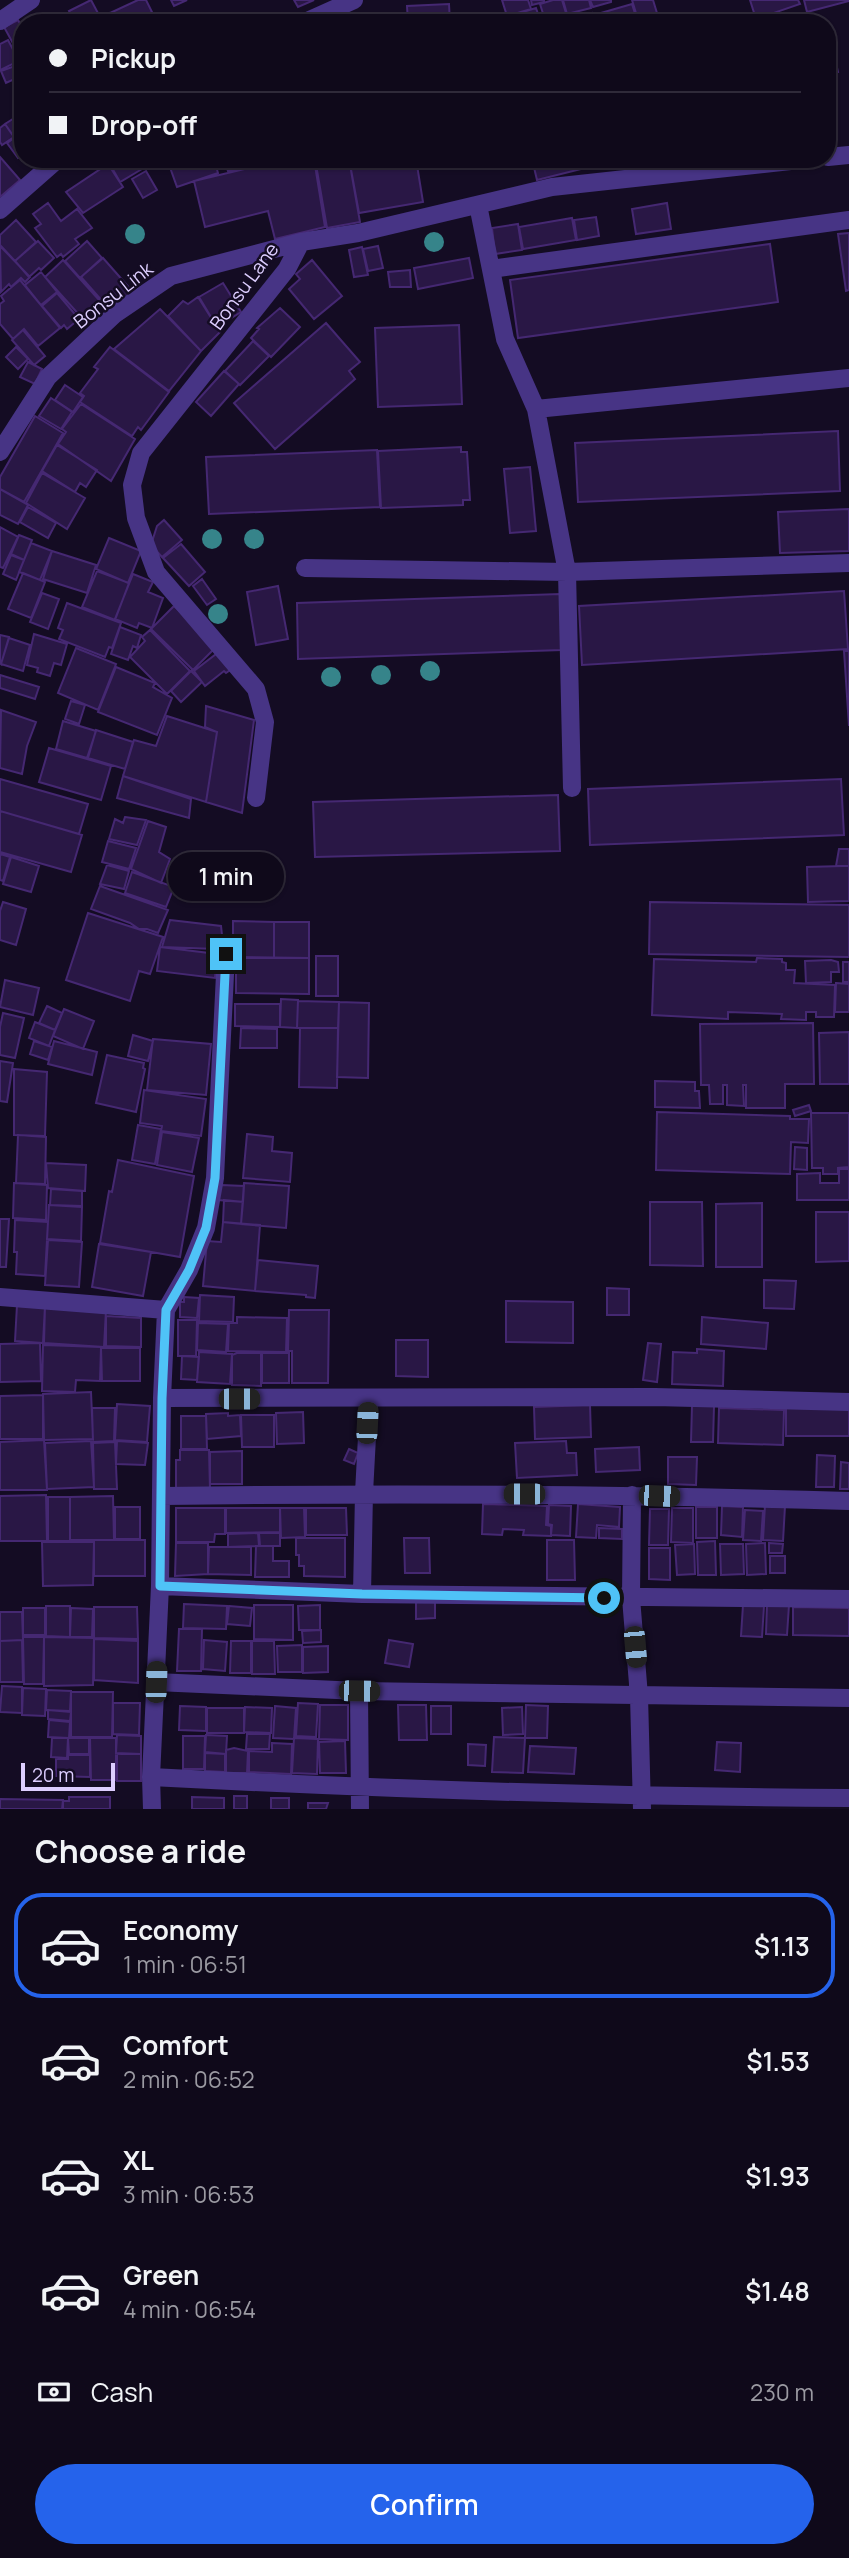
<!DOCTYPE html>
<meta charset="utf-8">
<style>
:root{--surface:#0f091a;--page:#181223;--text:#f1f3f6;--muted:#9b9aa2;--line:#2f2a39;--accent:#2563eb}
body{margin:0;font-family:Manrope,sans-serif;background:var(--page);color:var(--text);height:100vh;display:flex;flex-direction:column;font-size:26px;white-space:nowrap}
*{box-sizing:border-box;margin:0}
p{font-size:23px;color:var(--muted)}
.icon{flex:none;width:38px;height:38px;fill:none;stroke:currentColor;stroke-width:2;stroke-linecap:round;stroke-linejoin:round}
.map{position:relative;height:1809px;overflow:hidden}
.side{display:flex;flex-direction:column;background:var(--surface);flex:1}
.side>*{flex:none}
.guide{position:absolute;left:14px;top:14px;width:822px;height:154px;border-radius:28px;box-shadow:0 2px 5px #0004,0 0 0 2px var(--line);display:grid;align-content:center;height:154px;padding:0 35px;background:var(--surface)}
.scale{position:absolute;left:21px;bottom:18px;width:94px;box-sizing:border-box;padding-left:7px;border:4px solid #ddceff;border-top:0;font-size:19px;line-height:24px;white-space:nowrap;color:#ddceff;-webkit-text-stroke:5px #140c23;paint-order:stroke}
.end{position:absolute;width:32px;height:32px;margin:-16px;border:9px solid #4fc3f7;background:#111;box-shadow:0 0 0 4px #111}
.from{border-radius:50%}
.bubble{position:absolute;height:49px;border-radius:24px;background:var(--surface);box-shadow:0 2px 5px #0004,0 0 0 2px var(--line);font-size:23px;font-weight:600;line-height:49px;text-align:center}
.car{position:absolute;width:21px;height:42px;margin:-21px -10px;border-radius:9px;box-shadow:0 0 5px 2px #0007;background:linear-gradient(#222 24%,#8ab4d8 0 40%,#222 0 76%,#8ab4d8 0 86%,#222 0)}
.guide b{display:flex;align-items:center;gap:24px;height:66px;font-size:26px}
.guide b+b{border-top:2px solid var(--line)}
.guide i{width:18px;height:18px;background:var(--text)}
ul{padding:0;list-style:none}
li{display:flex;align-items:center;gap:21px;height:105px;margin:0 14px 10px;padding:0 21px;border:4px solid transparent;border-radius:28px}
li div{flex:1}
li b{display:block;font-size:26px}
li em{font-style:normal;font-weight:600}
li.current{border-color:var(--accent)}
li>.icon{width:63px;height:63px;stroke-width:1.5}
h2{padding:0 35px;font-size:32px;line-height:84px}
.pay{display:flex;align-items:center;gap:18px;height:77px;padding:0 35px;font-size:26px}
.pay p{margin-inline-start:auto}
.action{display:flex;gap:14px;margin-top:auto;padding:14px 35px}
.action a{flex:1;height:80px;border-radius:42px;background:var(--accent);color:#fff;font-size:28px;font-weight:600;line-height:80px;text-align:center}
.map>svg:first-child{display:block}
</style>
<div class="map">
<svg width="849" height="1809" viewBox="0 0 849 1809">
<rect width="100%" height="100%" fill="#140c23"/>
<path fill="#291745" stroke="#452872" stroke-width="2" d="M91,0L100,17L109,13L114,23H75L69,11Z
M138,0H146L152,12L130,23H115L110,13Z
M171,0H187L174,6Z
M294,0H314L298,7Z
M502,0H528L531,9L507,16Z
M531,0H544V2L532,5Z
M553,0H562L569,23H546L540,4Z
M563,0H589L591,8L567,14Z
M590,0H611V2L593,7Z
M632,0H653L660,23H639Z
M750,0H798L800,4L756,19Z
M804,0H849V1L807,12Z
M449,4L450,23H408L407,6Z
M632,4L638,23H596L594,15Z
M536,8L541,23H486Z
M592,13L595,23H581L580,16Z
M18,20L23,29V43L15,47L4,27Z
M8,40L19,61L0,70V44Z
M834,54L838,72L828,74V57Z
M23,60V78H21L14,64Z
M15,66L19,77L6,83L1,71Z
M828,82L835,115L828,117Z
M19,115L23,121V131L14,137L5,124Z
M5,124L14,137L2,145L0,142V128Z
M23,132V155L18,158L7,143Z
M0,157L20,180L0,197Z
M107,159H136L142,169L120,182Z
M167,159H214L218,173L177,187Z
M224,159H250L251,166L228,171Z
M251,159H314L325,227L275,239L268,211L205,227L194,181L253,167Z
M315,159H349L360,222L327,228Z
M376,159H416L423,202L359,213L350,164Z
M532,159H609V162L537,180Z
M637,159H661L664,173L640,176Z
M108,164L123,187L83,213L66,192Z
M146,171L157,190L143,198L132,179Z
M48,203L61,221L77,209L92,228L75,239L79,244L63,257L61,254L57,257L35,228L41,224L33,214Z
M667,203L671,229L636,234L632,209Z
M596,217L599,236L577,240L574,220Z
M572,218L576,240L523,249L519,227Z
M16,220L36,242L15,261L0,245V235Z
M518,224L522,250L495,254L492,228Z
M849,233V290L846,291L838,234Z
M38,241L54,258L41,270L39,268L29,277L15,261Z
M87,241L102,258L80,278L65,261Z
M770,244L778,302L518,338L510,280Z
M0,246L30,277L25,282L21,278L11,287L9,284L1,292Z
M378,246L383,268L368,271L363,249Z
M362,247L368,275L354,277L349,250Z
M103,258L133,292L111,311L81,277Z
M469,258L473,278L418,289L414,268Z
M63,260L100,301L82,318L45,277Z
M312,260L342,296L314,319L289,289L300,279L296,274Z
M410,270L411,287H390L388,272Z
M41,272L57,292L41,305L25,285Z
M20,280L60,328L38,346L24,329L13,339L0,324V304L4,301L1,296Z
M223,283L241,312L217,327L199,297Z
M57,293L79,319L67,329L64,325L61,328L42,306Z
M198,297L220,332L201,351L168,316L183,301L188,304Z
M280,308L300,327L271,357L251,338L259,329L257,328Z
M160,309L201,351L169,391L114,349Z
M326,323L360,362L349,371L355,379L275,449L234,403Z
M459,325L462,404L378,407L375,328Z
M23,330L45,356L34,365L12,340Z
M253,341L269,356L240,385L225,371Z
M16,347L28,359L18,369L6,357Z
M110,347L169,392L141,430L138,427L132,436L80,402L84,396L80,393L98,369L94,367Z
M28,362L42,369L35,384L20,377Z
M224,371L239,384L211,416L196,402Z
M65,385L83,397L73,412L55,400Z
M51,398L72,412L61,429L39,416Z
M81,404L135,439L111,481L58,444L66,432L62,429Z
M35,416L63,433L24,502L0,489V477Z
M838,431L840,491L578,502L575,443Z
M57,445L97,470L86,487L80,483L75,492L42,471Z
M461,447V452H467L470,500H463V505L381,508L378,451Z
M377,450L380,507L209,514L206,457Z
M530,467L536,531L510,533L504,469Z
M42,473L85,498L67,529L26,503Z
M0,489L28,505L18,524L0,515Z
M28,507L56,523L48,538L20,522Z
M849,509V551L780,553L778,512Z
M164,520L182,540L162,557L151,545L157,526Z
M0,527L18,537L3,568L0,567Z
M19,535L32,540L24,560L11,554Z
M109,538L141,551L128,583L96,569Z
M31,543L52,551L40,580L19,572Z
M181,544L205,572L189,586L163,558Z
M52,551L96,565L87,593L43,579Z
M11,555L24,560L16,580L3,574Z
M97,571L129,583L115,620L82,607Z
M23,573L45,582L31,618L8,609Z
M133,574L153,582L148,592L163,598L152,628L139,623L137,628L115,619Z
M202,579L216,599L207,605L193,586Z
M278,586L288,639L256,645L247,592Z
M844,591L848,649L582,665L579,606Z
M42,593L59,599L48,629L30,622Z
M560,594L562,650L298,659L297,603Z
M67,603L121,623L112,648L109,647L105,657L59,639L63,630L58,628Z
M174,606L217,646L193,670L151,629Z
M120,627L141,635L137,648L133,646L128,660L111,654Z
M150,630L190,671L167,694L130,657L145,641L142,637Z
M34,634L67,644L61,665L54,663L50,676L37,672L38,668L27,665Z
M0,635L9,637L1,664L0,663Z
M9,638L30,645L23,671L1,664Z
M76,648L116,664L98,710L58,693Z
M220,651L233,668L226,673L224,671L205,686L194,671Z
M844,651H849V726Z
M116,667L155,683L153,687L172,698L157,735L98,712Z
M191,671L202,682L181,702L171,691Z
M0,675L39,687L35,699L0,688Z
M71,701L85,705L79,724L65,719Z
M206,706L254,720L242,813L206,802L217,732L205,727Z
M1,710L36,722L27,746L22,774L0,768Z
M167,716L217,732L206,802L123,776L134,740L156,746Z
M63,721L96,731L87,758L56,749Z
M96,730L133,742L125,769L88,758Z
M49,748L111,766L101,800L39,782Z
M123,776L191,799L189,818L117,798Z
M0,779L88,804L79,834L0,811Z
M841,779L844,835L590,845L588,789Z
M558,795L560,851L315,857L313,802Z
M0,811L82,835L71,872L0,852Z
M125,817L146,820L137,845L109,839L115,819L123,823Z
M148,821L166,827L159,852L170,859L161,883L131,869Z
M108,841L136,848L129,869L102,862Z
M839,849H849V866H836Z
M0,854L10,857L3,881L0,880Z
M11,857L39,866L31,892L3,884Z
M107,865L129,871L124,889L100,884Z
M843,866H849V901L808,902L807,867Z
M132,872L174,887L166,907L125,893Z
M100,886L168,910L158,933L147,929H139L130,923L91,909Z
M3,902L26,909L16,945L0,940V911Z
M650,902L849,905V957L649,954Z
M88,913L163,937L150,974L139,971L130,1001L66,980Z
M170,920L221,926L222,935L215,938L216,949L162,947Z
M233,921L274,922V958H233Z
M274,922H309V958H274Z
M160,947L217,954L215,978L157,971Z
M316,956H338V996H316Z
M236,957L309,958V994L236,993Z
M757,958L782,959V962L786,963V970H795L794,983L835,985L834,1017H816V1012H806V1020L781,1019L782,1014L728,1012V1019L652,1015L654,959L756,962Z
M831,960L838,962L839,972H831V982L806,983L805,961Z
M843,962H849V982H843Z
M5,980L39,988L33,1015L0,1007Z
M836,983L849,984V1012H835Z
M281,999L298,1000L297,1028L280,1027Z
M298,1001L339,1002L338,1028H297Z
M339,1002L369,1003L368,1078L337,1077Z
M235,1004H280V1027L235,1026Z
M47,1006L62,1013L55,1030L39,1023Z
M64,1009L94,1021L83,1049L53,1036Z
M3,1013L24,1018L15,1058L0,1055V1027Z
M35,1022L55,1030L49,1046L29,1038Z
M813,1023L814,1084H785V1108H746V1085H743L744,1106L727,1105V1085H723V1104H710L709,1085H701L700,1024Z
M241,1028L277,1029V1048H240Z
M300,1028H338L337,1088L299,1087Z
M849,1032V1084H820L819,1033Z
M133,1035L153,1041L148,1061L128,1056Z
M153,1039L211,1044L206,1095L147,1090Z
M34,1041L52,1047L48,1060L30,1054Z
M54,1041L97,1052L92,1075L48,1064Z
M107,1055L144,1063L143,1068L145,1069L136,1112L96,1103Z
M0,1061L13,1063L7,1102L0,1101Z
M14,1069L47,1072L45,1136L14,1135Z
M655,1081L695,1082V1091H699L700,1108L655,1107Z
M144,1090L206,1099L201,1136L161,1131L162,1126L140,1123Z
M809,1105L811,1111L795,1116L793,1110Z
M657,1112L790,1116V1119H809L808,1143L791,1142L790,1174L656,1170Z
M811,1113H849V1167L838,1168V1174H823V1168H812Z
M138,1125L161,1129L155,1164L132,1160Z
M162,1132L199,1138L192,1172L157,1165Z
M247,1134L273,1137L272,1151L292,1153L290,1182L243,1178Z
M18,1135L46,1137L45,1184L16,1183Z
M795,1147L807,1148V1170L794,1169Z
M118,1160L194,1176L180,1257L100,1243L109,1191L112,1192Z
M46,1163L86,1165L85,1191L48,1188Z
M839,1169H849V1200H797V1174L820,1173V1183H839Z
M14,1183L47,1185L46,1220L13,1218Z
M244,1183L289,1186L286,1228L241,1224Z
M221,1185L244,1186L243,1202L218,1200Z
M51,1189L82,1191V1206L50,1205Z
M224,1200L243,1202L241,1224L223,1222Z
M650,1202H702L703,1266L650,1265Z
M762,1203V1267H716V1204Z
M49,1205L82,1207L81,1241L47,1239Z
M816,1212H849V1261L816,1262Z
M0,1219H9L6,1267H0Z
M15,1220L48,1222L45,1276L16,1274L17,1252H14Z
M223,1222L260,1225L255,1291L203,1286L207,1241L221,1242Z
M48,1240L82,1242L79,1287L45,1285Z
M99,1244L151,1252L143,1296L92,1287Z
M258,1260L318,1266L315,1298L306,1297V1295L255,1291Z
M764,1280L796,1281L794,1309L764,1308Z
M607,1288L629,1289V1315H607Z
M200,1295L234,1297L233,1322L199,1321Z
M184,1297L199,1298L197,1318L180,1317V1302H184Z
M506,1301L573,1302V1343L506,1342Z
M17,1305L45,1306L43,1343L15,1341Z
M45,1306L106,1310L104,1347L44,1343Z
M289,1310H329L328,1383H292V1351H288Z
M106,1316L141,1318V1347L106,1346Z
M237,1317L287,1318L286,1352L228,1351L229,1323H237Z
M702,1317L768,1323L766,1349L701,1344Z
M178,1320H197L196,1356H178Z
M198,1323L228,1324L226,1352L197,1350Z
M396,1340H428V1377L396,1376Z
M40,1343L41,1381L0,1382V1344Z
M648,1343L661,1344L657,1382L643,1380Z
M43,1345L101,1347L100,1381L76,1380L75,1392L42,1391Z
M101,1348H140V1381H102Z
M697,1349L724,1351L723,1386L672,1384L673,1352L697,1353Z
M199,1352L232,1354L230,1384L197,1382Z
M237,1353H261V1386L232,1385V1355Z
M262,1353H289V1383H262Z
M182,1356L199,1357L197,1380L181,1379Z
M91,1392L93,1439L44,1440L43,1394Z
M43,1395V1439H0V1396Z
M117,1404L150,1406L147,1442L115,1440Z
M590,1405L591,1437L535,1439L534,1407Z
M692,1406H714L713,1442H691Z
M92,1408H115L114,1441L93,1442Z
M719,1408L784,1410L783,1445L718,1443Z
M786,1408H849V1436H786Z
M303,1412L304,1443L277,1444L276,1413Z
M228,1413V1416L240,1415L241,1436L207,1439L206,1414Z
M241,1415H274V1447H242Z
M181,1416H206L207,1449H181Z
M44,1440L47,1490H0V1442Z
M91,1441L94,1487L47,1489L45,1443Z
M117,1441L148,1443L145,1465L116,1464Z
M566,1441L567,1453H576L577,1475L517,1478L515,1443Z
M115,1442L117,1489H94L93,1443Z
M639,1447L640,1470L596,1472L595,1449Z
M349,1449L358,1453L354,1464L344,1460Z
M180,1450H209L210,1490L176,1491V1460H180Z
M242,1451V1484H210V1452Z
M817,1455L835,1456L834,1487H816Z
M668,1457H697L696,1485L668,1484Z
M841,1462L849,1463V1489H840Z
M46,1495L47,1541H0V1496Z
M113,1496L114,1540H70V1497Z
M48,1497H70V1541H48Z
M483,1504L547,1506L546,1525L551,1526V1536L523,1535L524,1530L503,1529L502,1535L482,1534Z
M578,1504L620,1507L619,1527L597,1525L596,1538L576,1537Z
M549,1505L571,1506L570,1536L551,1535L552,1525L548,1524Z
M765,1505L785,1506L783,1541L763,1540Z
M722,1506L743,1507L742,1537L721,1535Z
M115,1507H140V1539H115Z
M696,1507H717V1538H696Z
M176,1508H225V1534H215L214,1542H176Z
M226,1508H280V1532L226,1533Z
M280,1508H304L305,1537L281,1538Z
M306,1508H346L347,1535H306Z
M672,1508H693V1543L671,1542Z
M650,1509H669L668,1545H649Z
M745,1510L763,1511L761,1541L743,1540Z
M599,1528L622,1529V1539L599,1538Z
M258,1533L259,1546L228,1547V1534Z
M259,1533H280V1546H260Z
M296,1538H345V1577L304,1576V1566H299V1555H296Z
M404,1538H429L430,1573H405Z
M94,1540H145V1576H94Z
M547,1540H574L575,1580H547Z
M715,1541L716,1575H698L697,1542Z
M42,1542H94L93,1585L43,1586Z
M176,1543H208V1574L175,1576Z
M765,1543L766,1574L747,1575L746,1544Z
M769,1543L783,1544L782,1553H769Z
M694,1544L695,1574L677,1575L675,1545Z
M720,1544H743L744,1574L721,1575Z
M256,1546H273V1561H289V1577H255Z
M209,1547H251V1575L208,1574Z
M649,1548H670V1580L649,1579Z
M770,1556H785V1573H770Z
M416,1600H435V1618L416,1619Z
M184,1604L227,1606L226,1629L183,1628Z
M767,1604L789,1605L787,1635L766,1634Z
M254,1605H293V1640L254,1639Z
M320,1605V1630H299L298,1606Z
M743,1605L764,1606L762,1637L741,1636Z
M46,1606H70V1637L46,1636Z
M229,1606L252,1608L250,1626L227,1624Z
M94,1607H137L138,1639L94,1638Z
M793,1607L849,1608V1636L793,1635Z
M23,1608H45V1635H23Z
M71,1608L93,1609L92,1637H70Z
M0,1612H22L23,1640L0,1641Z
M179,1629H202L201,1671H177Z
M321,1630V1642L303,1643L302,1631Z
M23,1637H44L43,1684H24Z
M44,1637L94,1638L93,1685L44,1686Z
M94,1639L138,1641V1683L94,1680Z
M22,1640L23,1682H0V1641Z
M204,1640L227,1642L225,1671L203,1669Z
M389,1640L413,1644L409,1667L385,1663Z
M231,1641H251V1673H230Z
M252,1641H274L275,1674H252Z
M302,1645V1672H278L277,1646Z
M328,1646V1672L303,1673V1647Z
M2,1686L22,1687V1713L0,1712Z
M23,1688L46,1689L45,1716L22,1715Z
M47,1690L71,1691L70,1711L46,1710Z
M71,1692H113L112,1737H71Z
M113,1703H140L139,1735L113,1734Z
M298,1703L318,1704L316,1737L296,1736Z
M320,1705H348V1740L319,1739Z
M398,1705H426L427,1740H399Z
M526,1705L548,1706L547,1738H525Z
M180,1706L206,1707V1731L179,1730Z
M275,1706L296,1708L294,1739L273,1738Z
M431,1706H451V1734H431Z
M245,1707L272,1708L271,1733L244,1732Z
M522,1707L523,1734L503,1735L502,1708Z
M207,1708H244V1733H207Z
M48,1710L71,1712L70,1721L48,1719Z
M49,1720L70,1722L69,1738L48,1737Z
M247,1734H270L269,1749H246Z
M117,1735L141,1736V1754L116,1753Z
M206,1735L227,1736L226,1754L205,1752Z
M183,1736H205L204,1769H183Z
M494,1737L525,1738L523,1773L492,1772Z
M52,1738H68L67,1758L51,1757Z
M68,1738H89V1754H69Z
M90,1738H116V1780H91Z
M294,1738L318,1739L317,1774L292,1773Z
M345,1741L346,1773H320L319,1742Z
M717,1742L741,1743L740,1772L715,1770Z
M272,1743L292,1744L291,1774L249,1772V1751L272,1752Z
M468,1744L486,1745L485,1766L468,1765Z
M530,1746L576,1748L574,1774L528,1772Z
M234,1748L248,1751L247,1773H226V1750Z
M205,1753L225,1754V1772L205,1771Z
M117,1754H141V1781H117Z
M68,1755H90V1777L56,1776V1759H68Z
M234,1796H247V1809H234Z
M69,1797H110V1809H63V1801H69Z
M192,1797L224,1798V1809H192Z
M271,1798H289V1809H271Z
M0,1799L63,1800L62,1809H0Z
M308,1803H328L326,1809H308Z"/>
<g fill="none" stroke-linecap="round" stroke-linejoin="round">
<path stroke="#473485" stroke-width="18" d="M0,21L31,0
M303,23L354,0
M828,157L849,155
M478,205L505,339L536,409L567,572L849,563
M0,210L58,159
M491,269L849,220
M536,409L849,378
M0,452L48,377L115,314L171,276L301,242L358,233L552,187L809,159
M305,568L567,572L572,788
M256,798L265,722L256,689L156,572L136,518L132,485L141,453L287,269L301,242
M0,1297L166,1310
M162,1398L655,1397L849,1402
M632,1495L631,1598L639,1696L642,1809
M162,1496C391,1493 620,1494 849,1501
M160,1586L362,1594L849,1599
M362,1594L364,1493L369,1399
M156,1682L359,1691L849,1698
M359,1691L360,1809
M151,1777C384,1789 616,1797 849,1798
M152,1809L151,1777L160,1586L162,1398L166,1310L189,1270L206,1228L215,1178L226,954"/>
</g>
<g fill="#36848a">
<circle cx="135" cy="234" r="10"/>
<circle cx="434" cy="242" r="10"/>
<circle cx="212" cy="539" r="10"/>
<circle cx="254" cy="539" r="10"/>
<circle cx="218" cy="614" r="10"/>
<circle cx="430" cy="671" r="10"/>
<circle cx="381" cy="675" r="10"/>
<circle cx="331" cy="677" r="10"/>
</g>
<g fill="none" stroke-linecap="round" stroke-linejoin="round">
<path stroke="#4fc3f7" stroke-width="9" d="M226,954L215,1178L206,1228L189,1270L166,1310L162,1398L160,1586L362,1594L604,1598"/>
</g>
<g text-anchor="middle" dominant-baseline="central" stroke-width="5" stroke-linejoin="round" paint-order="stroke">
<g font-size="19" fill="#ddceff" stroke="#140c23">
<text transform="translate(244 286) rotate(-54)">Bonsu Lane</text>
<text transform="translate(113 295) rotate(-38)">Bonsu Link</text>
</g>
</g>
</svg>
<div class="scale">20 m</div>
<i class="end from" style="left:604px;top:1598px"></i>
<i class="end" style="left:226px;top:954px"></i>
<div class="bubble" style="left:168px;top:852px;width:116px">1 min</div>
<i class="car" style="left:239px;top:1399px;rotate:90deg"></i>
<i class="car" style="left:367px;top:1423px;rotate:3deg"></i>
<i class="car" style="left:524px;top:1494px;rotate:270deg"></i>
<i class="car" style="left:659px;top:1496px;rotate:92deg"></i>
<i class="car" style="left:635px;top:1647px;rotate:175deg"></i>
<i class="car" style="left:156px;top:1682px;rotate:2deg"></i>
<i class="car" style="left:359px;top:1691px;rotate:91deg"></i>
<div class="guide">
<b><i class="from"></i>Pickup</b>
<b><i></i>Drop-off</b>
</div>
</div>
<section class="side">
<h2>Choose a ride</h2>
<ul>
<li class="current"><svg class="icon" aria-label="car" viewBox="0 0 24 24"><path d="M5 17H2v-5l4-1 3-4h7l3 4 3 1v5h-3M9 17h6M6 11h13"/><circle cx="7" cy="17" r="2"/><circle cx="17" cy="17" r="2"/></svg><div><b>Economy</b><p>1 min · 06:51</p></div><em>$1.13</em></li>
<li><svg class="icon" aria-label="car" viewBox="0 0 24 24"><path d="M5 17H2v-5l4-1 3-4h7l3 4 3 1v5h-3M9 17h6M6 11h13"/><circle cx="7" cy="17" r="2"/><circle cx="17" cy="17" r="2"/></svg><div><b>Comfort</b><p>2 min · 06:52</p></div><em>$1.53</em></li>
<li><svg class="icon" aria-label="car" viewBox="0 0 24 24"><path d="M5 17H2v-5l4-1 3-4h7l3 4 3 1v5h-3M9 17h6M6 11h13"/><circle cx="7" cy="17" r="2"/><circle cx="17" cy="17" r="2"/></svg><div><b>XL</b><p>3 min · 06:53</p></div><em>$1.93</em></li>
<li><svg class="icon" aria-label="car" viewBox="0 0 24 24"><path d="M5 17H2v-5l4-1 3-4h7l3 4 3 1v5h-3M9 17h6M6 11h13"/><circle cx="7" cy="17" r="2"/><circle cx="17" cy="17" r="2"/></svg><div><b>Green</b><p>4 min · 06:54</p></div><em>$1.48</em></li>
</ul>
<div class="pay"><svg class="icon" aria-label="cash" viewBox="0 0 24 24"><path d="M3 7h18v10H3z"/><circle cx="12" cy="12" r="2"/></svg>Cash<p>230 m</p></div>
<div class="action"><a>Confirm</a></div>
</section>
